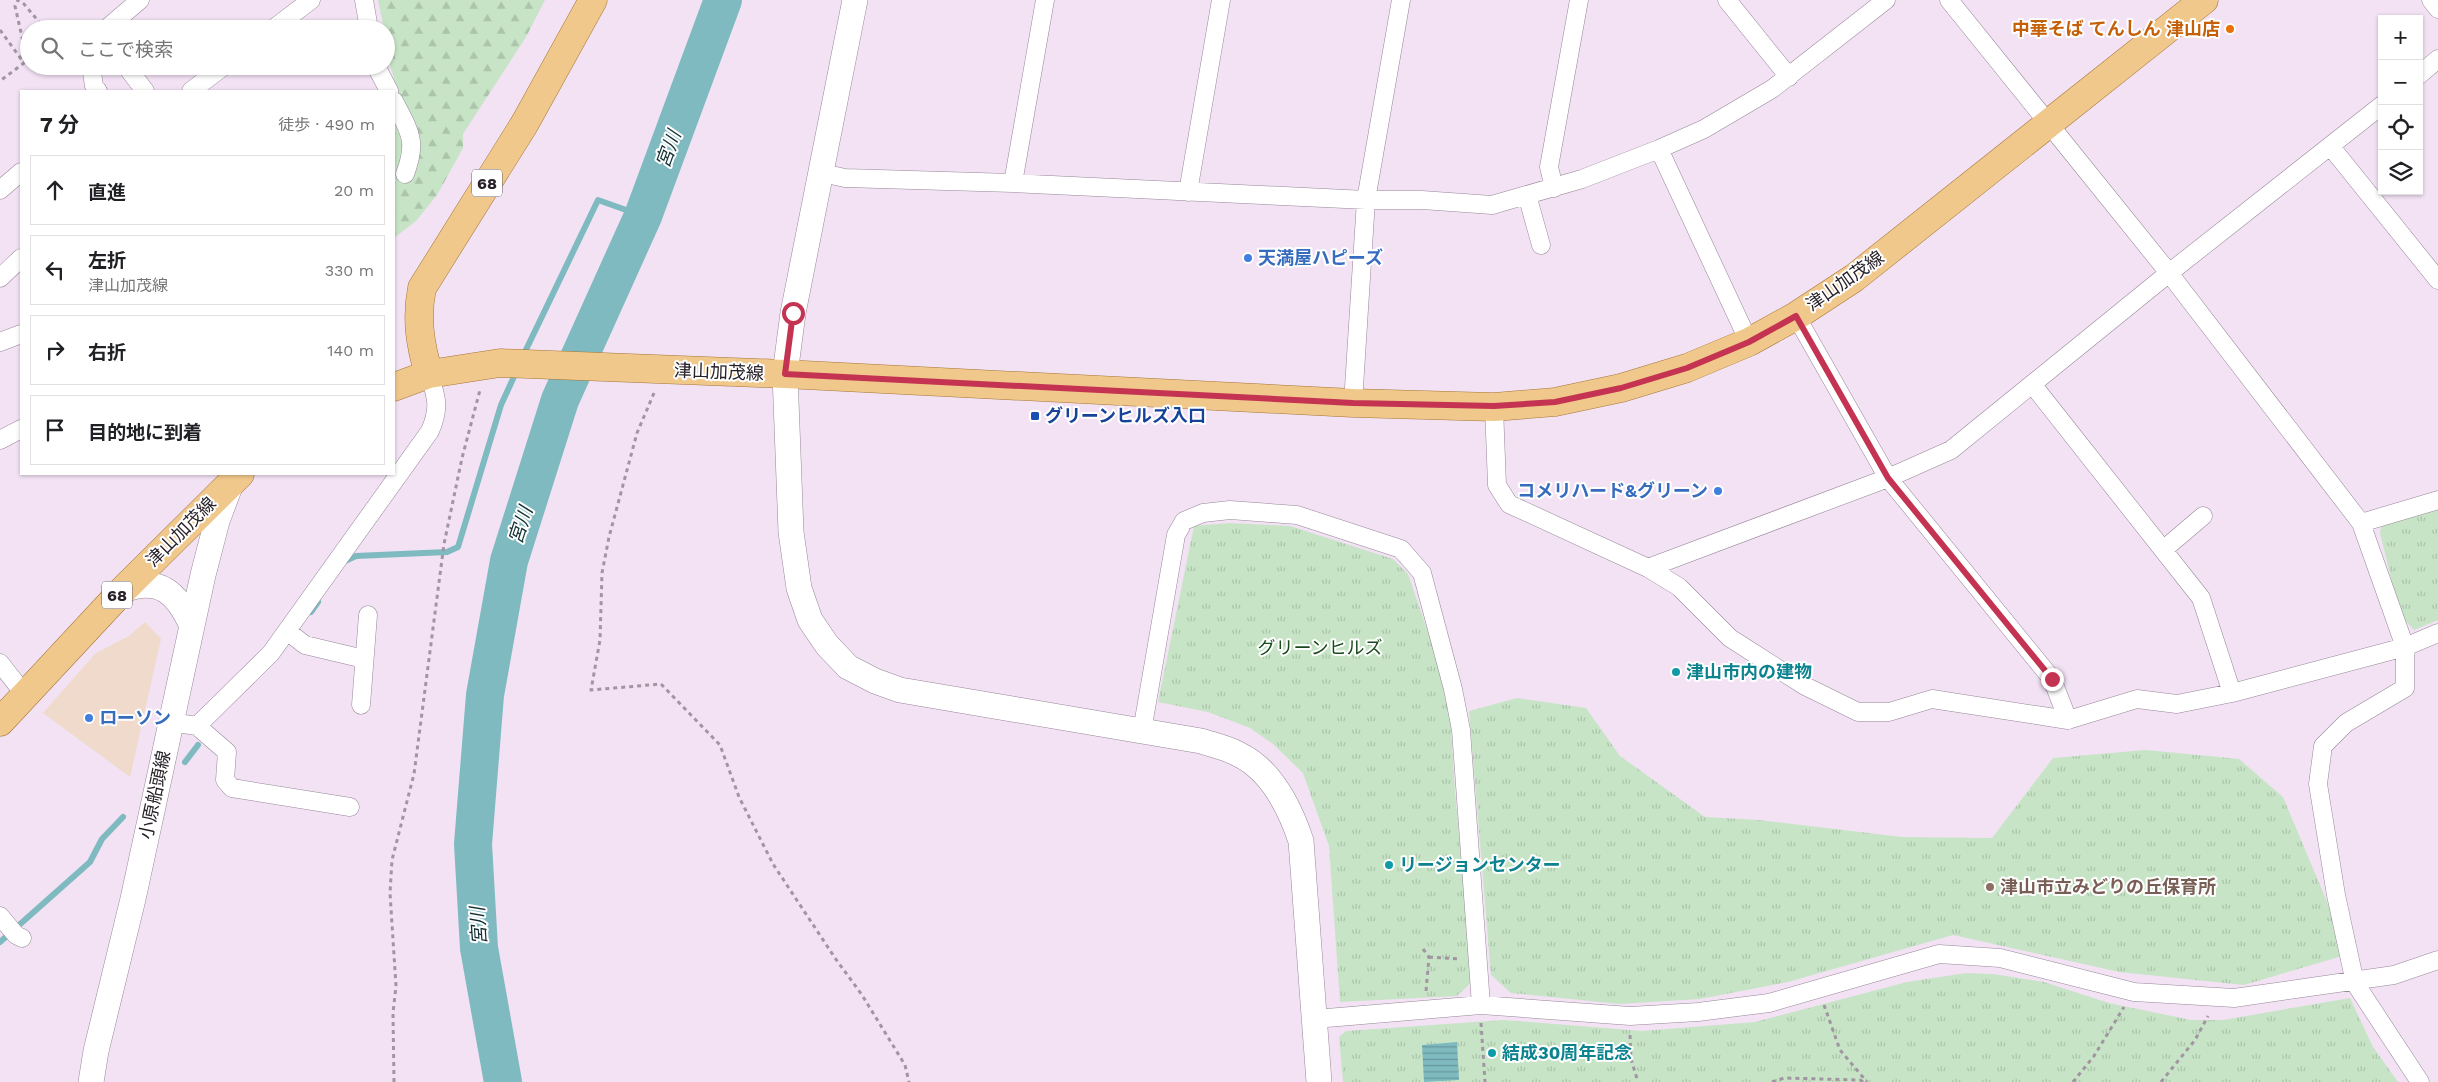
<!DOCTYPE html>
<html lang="ja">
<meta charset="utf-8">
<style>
body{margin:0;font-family:"Work Sans","Noto Sans JP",sans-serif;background:#f2f2f2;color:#202124}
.controls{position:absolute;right:15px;top:15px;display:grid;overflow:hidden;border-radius:0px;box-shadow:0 1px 4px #0004}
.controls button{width:45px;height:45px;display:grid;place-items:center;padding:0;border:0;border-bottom:1px solid #e0e0e0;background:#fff;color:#202124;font:25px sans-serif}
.stop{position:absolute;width:15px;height:15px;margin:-11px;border:4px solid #c43452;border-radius:50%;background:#fff}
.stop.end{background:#c43452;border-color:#fff;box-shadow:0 1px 5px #0008}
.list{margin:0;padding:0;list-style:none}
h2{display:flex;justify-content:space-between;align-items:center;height:65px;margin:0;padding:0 20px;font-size:21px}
h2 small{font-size:16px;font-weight:400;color:#757577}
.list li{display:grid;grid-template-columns:32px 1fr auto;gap:15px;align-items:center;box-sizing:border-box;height:70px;margin:0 10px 10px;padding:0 10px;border:1px solid #e0e0e0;border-radius:0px}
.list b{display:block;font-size:19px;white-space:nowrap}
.list p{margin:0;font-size:16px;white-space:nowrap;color:#757577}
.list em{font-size:16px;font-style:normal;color:#757577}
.icon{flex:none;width:28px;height:28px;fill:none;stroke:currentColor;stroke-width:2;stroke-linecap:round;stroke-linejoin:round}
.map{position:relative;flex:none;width:2438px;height:1082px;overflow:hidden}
.search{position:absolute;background:#fff;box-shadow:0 1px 4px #0004;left:20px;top:20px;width:375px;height:55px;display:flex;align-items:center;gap:12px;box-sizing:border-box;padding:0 18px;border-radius:28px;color:#757577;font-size:19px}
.panel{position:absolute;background:#fff;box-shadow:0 1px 4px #0004;left:20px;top:90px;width:375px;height:385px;border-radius:0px}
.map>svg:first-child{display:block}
.commercial{fill:#efdacc}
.forest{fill:url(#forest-firs)}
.park{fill:url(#park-tufts)}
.water{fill:url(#water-rules)}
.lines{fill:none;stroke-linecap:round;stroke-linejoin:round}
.stream{stroke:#7ebac0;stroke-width:6}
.river{stroke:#7ebac0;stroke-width:38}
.street-casing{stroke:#968798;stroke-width:19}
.secondary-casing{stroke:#968798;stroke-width:26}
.primary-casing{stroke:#a47636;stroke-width:29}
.path{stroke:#a195a2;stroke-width:3;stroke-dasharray:4 4;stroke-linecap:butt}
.street{stroke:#fff;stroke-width:18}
.secondary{stroke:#fff;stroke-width:25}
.primary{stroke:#f1c88b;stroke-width:28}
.route{stroke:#c43452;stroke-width:6}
.food-dot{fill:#e8710a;stroke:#fff;stroke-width:2}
.shop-dot{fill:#3f7fe0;stroke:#fff;stroke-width:2}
.transit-dot{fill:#1a4fb4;stroke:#fff;stroke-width:2}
.culture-dot{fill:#0f9aa8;stroke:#fff;stroke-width:2}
.education-dot{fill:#8d6e63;stroke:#fff;stroke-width:2}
.labels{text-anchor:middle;stroke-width:4;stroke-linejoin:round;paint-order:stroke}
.shield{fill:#fff;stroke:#686468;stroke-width:1}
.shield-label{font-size:16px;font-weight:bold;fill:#282228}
.food-label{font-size:18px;font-weight:bold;fill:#c56008;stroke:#fff;text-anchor:end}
.shop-label{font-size:18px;font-weight:bold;fill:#366cbe;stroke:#fff;text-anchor:start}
.street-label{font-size:18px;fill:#282228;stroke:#fff}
.transit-label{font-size:18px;font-weight:bold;fill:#164399;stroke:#fff;text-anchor:start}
.park-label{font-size:18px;fill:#194a1c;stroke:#fff}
.culture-label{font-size:18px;font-weight:bold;fill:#0d838f;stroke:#fff;text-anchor:start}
.education-label{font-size:18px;font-weight:bold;fill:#785e54;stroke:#fff;text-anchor:start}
.water-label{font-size:19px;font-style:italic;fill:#123134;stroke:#fff}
</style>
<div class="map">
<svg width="2438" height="1082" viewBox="0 0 2438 1082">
<defs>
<pattern id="forest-firs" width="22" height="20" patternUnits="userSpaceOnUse" patternTransform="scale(1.25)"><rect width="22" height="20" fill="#c7e5c6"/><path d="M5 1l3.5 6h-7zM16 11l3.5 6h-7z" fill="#abc4aa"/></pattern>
<pattern id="park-tufts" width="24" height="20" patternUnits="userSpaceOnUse" patternTransform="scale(1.25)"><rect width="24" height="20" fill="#c7e5c6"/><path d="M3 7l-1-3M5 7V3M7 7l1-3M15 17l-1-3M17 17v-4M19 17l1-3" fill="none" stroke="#abc4aa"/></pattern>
<pattern id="water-rules" width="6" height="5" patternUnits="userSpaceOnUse" patternTransform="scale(1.25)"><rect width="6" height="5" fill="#7ebac0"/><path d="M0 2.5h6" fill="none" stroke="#67979c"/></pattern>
</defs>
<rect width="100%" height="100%" fill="#f2e2f4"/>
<path class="commercial" d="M145 622 161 639 130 777 43 713 96 653 129 636Z"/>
<path class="forest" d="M378 0H545L526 37 463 134V148L437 195 416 221 394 238V98L398 93 390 65 386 29H384Z"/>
<path class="park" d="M2438 507V620L2414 630 2400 615 2380 533 2382 523Z
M1229 523 1290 526 1393 559 1408 574 1449 694 1455 792 1473 981 1457 996 1340 1002 1329 846 1303 773 1273 744 1250 728 1208 712 1158 702 1194 526Z
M1517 698 1586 708 1620 756 1705 817 1758 820 1902 837 1992 838 2053 758 2146 750 2239 759 2283 797 2349 954 2244 985 2119 972 1953 935 1788 982 1700 999 1619 1004 1511 993 1491 975 1469 711Z
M1966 973 1993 974 2044 982 2109 1003 2191 1020H2223L2350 998 2373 1047 2398 1082H1343L1339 1037 1346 1031 1504 1020 1642 1031 1755 1022 1907 982Z"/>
<path class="water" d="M1457 1042 1459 1080 1424 1082 1422 1045Z"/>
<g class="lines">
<path class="stream" d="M523 356 598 200 643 216
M343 562 356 556 447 552 458 547 501 405 517 370
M311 612 318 602
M185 762 198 745
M0 942 90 862 102 839 123 817"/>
<path class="river" d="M503 1082 479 948 473 844 485 695 509 561 560 400 643 216 723 0"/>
<defs>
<path id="street" d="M364 0 369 29
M1727 0 1789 77
M1949 0 2169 273 2361 523 2405 647V688L2346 723 2323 746 2318 784 2336 895 2355 983 2420 1082
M2431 0 2438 9
M106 29 140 0
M273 29 311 0
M91 66 94 86 98 91
M126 66 145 91
M376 66 389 91
M2419 75 2438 59
M191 91 224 66
M394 101C409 131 418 140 405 174
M2331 147 2438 280
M1659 149 1749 342
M822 173 845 178 1013 183 1366 200H1422L1492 205 1582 179 1659 149 1704 129 1772 89 1886 0
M1013 183 1045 0
M1554 188 1549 167 1579 0
M0 190 21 172
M1188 192 1221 0
M1527 195 1541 245
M0 278 21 258
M1796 316 1888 478 2052 679 2068 720
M0 342 21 334
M2032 384 2201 598 2232 693
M1353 403 1366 200 1401 0
M1494 407 1497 485 1509 504 1648 568 1679 587 1730 638 1805 686 1858 712H1889L1932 699 2068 720 2137 699 2177 704 2232 693 2405 647 2438 633
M0 440 21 429
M2361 523 2438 500
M2163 550 2203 516
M1648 568 1888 478 1951 450 2169 273 2382 105
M287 631 305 645 364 659
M0 663 25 695
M361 705 368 615
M170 722 197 726 271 653 430 431C440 408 437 398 429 374
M197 726 227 752 225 780 232 788 350 807
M1142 731 1176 535 1184 521 1203 513 1230 510 1297 515 1401 549 1422 573 1453 689 1461 730 1481 1005
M0 916 16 935 22 938
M1315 1019 1481 1005 1630 1016 1698 1012 1769 1003 1939 954 2000 958 2134 992 2234 998 2394 975 2438 960"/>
<path id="secondary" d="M855 0 793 313 785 374 791 532 799 588 810 620 827 645 848 667 875 681 900 690 1201 741C1213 745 1227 748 1238 754 1272 770 1290 808 1301 841L1319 1082
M123 590C160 576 177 593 192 626
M91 1082 96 1051 133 899 203 575 217 521 232 481"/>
<path id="primary" d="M429 374C420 345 416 318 422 288L525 123 593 0
M394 387 429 374 500 363 785 374 1353 403 1494 407 1555 402 1621 388 1687 368 1749 342 1796 316 1854 278 2204 0
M0 722 123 590 240 474"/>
</defs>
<use href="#street" class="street-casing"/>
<use href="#secondary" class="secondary-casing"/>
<use href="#primary" class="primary-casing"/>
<path class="path" d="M0 30 24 63 0 81
M24 63 27 59 15 6 18 0 24 4 45 29
M654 393 637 433 609 537 602 573 600 640 591 690 661 684 720 745 739 797 773 864 835 958 862 995 905 1065 909 1082
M1423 949 1429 957 1426 991
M1429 957 1460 959
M1824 1005 1840 1050 1867 1082
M1481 1023 1485 1082
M1630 1035 1631 1059 1638 1082
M394 1082 393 1013 396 986 390 893 392 860 414 774 444 544 462 458 480 390
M1772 1082 1784 1078 1860 1080 1864 1082
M2073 1082 2094 1056 2124 1007
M2161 1082 2195 1040 2208 1016"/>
<use href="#street" class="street"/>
<use href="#secondary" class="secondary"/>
<use href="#primary" class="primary"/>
</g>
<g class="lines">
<path class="route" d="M793 313 785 374 1353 403 1494 406 1555 402 1621 388 1687 368 1749 342 1796 316 1888 478 2052 679"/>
</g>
<circle class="food-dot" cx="2230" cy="29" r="5"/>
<g class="shop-dot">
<circle cx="1248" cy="258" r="5"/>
<circle cx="1718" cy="491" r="5"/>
<circle cx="89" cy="718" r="5"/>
</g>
<rect class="transit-dot" x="1030" y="411" width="10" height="10" rx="2.5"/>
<g class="culture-dot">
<circle cx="1676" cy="672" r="5"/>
<circle cx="1389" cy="865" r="5"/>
<circle cx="1492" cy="1053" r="5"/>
</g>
<circle class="education-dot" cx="1990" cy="887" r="5"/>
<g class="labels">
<g class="shield">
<rect x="472" y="169.5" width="30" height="27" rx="4"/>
<rect x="102" y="581.5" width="30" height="27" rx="4"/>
</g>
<g class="shield-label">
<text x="487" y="189">68</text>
<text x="117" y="601">68</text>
</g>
<g class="food-label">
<text x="2220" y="35">中華そば てんしん 津山店</text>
</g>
<g class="shop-label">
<text x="1258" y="264">天満屋ハピーズ</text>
<text x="1708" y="497" text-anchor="end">コメリハード&amp;グリーン</text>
<text x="99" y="724">ローソン</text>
</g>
<g class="street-label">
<text transform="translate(1845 281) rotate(-35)" y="6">津山加茂線</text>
<text transform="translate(719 372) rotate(2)" y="6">津山加茂線</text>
<text transform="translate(181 532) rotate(-45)" y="6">津山加茂線</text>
<text transform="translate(155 795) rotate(-78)" y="6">小原船頭線</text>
</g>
<g class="transit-label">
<text x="1045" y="422">グリーンヒルズ入口</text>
</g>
<g class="park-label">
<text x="1320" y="654">グリーンヒルズ</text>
</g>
<g class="culture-label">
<text x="1686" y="678">津山市内の建物</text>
<text x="1399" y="871">リージョンセンター</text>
<text x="1502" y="1059">結成30周年記念</text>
</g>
<g class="education-label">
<text x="2000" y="893">津山市立みどりの丘保育所</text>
</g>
<g class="water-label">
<text transform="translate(668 149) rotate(-70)" y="7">宮川</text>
<text transform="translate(520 525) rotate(-72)" y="7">宮川</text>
<text transform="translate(478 926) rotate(-94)" y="7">宮川</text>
</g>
</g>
</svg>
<div class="controls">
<button>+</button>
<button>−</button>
<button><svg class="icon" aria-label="locate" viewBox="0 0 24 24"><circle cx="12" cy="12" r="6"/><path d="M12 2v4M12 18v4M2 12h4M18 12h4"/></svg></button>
<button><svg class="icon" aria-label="layers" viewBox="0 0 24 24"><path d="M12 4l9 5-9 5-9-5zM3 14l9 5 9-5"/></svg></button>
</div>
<div class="stop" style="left:793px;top:313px"></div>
<div class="stop end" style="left:2052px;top:679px"></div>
<div class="search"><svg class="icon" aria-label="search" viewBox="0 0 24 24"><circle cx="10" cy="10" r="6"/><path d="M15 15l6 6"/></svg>ここで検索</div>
<section class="panel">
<h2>7 分<small>徒歩 · 490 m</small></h2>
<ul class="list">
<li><svg class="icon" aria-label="ahead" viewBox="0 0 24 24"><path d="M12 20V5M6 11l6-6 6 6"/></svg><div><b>直進</b></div><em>20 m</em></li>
<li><svg class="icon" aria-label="left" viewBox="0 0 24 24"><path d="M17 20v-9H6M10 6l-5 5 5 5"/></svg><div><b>左折</b><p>津山加茂線</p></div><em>330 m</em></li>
<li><svg class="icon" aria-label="right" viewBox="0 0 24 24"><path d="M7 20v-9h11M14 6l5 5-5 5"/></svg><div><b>右折</b></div><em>140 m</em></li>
<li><svg class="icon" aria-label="arrive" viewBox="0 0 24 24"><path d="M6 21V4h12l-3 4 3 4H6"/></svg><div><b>目的地に到着</b></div></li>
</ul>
</section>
</div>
